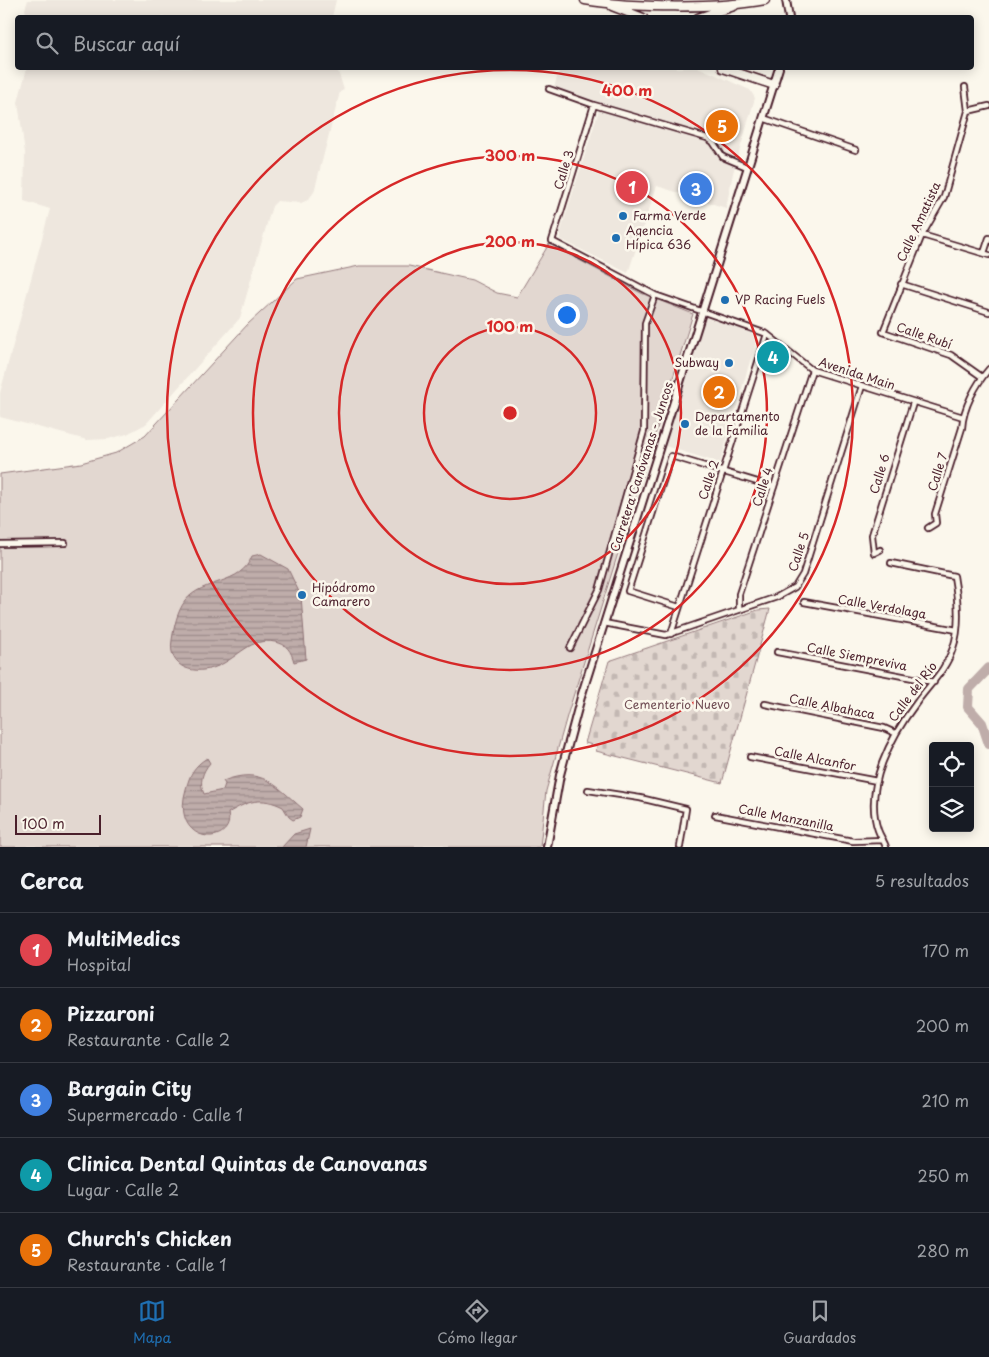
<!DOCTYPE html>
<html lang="es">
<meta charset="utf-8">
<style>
body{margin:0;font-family:"Playpen Sans",sans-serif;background:#242831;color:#f1f3f6}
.controls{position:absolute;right:15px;bottom:15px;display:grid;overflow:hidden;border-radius:5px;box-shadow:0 2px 12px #0003}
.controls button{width:45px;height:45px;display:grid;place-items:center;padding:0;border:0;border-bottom:1px solid #363941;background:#171b24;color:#f1f3f6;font:25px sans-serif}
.scale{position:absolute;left:15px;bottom:12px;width:86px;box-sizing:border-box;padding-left:5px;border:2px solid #4a1f2b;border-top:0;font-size:14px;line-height:18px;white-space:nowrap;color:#4a1f2b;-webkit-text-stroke:4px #fbf7ec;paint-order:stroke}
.you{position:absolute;left:566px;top:314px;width:18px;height:18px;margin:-12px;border:4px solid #fff;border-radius:50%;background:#1a73e8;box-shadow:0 0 0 8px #1a73e833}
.badge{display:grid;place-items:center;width:32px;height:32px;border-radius:50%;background:#1f6fb2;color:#fff;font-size:16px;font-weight:700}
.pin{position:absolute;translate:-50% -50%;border:2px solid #fff;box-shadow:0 1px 5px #0006}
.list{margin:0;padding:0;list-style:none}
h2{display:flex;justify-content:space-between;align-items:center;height:65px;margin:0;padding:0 20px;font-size:21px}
h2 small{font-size:16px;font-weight:400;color:#9ea1a6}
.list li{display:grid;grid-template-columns:32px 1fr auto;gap:15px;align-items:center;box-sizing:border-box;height:75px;padding:0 20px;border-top:1px solid #363941}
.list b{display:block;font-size:19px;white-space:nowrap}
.list p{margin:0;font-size:16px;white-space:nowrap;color:#9ea1a6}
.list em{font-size:16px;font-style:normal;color:#9ea1a6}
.icon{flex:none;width:28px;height:28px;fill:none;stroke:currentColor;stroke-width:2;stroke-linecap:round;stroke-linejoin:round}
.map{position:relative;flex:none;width:989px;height:847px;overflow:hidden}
.search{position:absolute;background:#171b24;box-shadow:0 2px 12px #0003;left:15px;right:15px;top:15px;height:55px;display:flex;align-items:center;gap:12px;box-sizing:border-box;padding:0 18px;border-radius:5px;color:#9ea1a6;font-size:19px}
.sheet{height:440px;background:#171b24}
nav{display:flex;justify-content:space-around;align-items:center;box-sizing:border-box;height:70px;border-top:1px solid #363941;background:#171b24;font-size:14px;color:#9ea1a6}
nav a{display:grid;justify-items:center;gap:2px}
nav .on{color:#1f6fb2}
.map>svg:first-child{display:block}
.built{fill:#eee7de}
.green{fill:#e2d7d0;stroke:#967b7e}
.cemetery{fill:url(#cemetery-stones);stroke:#967b7e}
.water{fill:url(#water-rules);stroke:#907477}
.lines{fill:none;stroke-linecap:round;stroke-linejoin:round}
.river{stroke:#bfadaa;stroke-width:10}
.minor-casing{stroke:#4a1f2b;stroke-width:8}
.secondary-casing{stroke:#4a1f2b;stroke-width:10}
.primary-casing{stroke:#4a1f2b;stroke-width:11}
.minor{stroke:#fbf7ec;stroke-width:4.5}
.secondary{stroke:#fbf7ec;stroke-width:6}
.primary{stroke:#fbf7ec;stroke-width:8}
.ring{fill:none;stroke:#d62828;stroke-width:2.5}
.poi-dot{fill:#1f6fb2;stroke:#fbf7ec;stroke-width:2}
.labels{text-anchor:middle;stroke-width:5;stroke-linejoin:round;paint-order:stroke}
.street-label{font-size:12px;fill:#4a1f2b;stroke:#fbf7ec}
.poi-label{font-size:12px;fill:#4a1f2b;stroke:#fbf7ec;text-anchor:start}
.park-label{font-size:12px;fill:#704d54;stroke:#fbf7ec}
.centre{fill:#d62828;stroke:#fbf7ec;stroke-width:2.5}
.ring-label{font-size:15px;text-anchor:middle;font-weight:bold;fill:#d62828;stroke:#fbf7ec;stroke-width:5;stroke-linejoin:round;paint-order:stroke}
</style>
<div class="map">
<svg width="989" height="847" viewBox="0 0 989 847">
<defs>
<pattern id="cemetery-stones" width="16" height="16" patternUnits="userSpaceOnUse" patternTransform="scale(1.25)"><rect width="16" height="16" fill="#e2d7d0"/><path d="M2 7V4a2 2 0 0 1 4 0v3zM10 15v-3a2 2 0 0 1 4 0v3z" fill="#c3b8b3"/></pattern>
<pattern id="water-rules" width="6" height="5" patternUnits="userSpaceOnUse" patternTransform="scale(1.25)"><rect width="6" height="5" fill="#bfadaa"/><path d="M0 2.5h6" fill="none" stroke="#9d8c8b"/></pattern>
</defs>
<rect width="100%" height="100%" fill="#fbf7ec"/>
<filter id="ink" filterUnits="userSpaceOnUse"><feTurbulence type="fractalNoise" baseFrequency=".02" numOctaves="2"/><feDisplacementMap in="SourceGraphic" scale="10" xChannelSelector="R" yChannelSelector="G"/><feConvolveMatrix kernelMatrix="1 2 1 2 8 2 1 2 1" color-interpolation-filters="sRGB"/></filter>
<g filter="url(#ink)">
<path class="built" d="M28 0H336L332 17H27L25 9Z
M27 68H337L344 90 340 92 314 192 308 200 301 203 277 201 272 206 240 318 146 424 127 434 108 439 87 440 0 417V393L50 209 24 201 25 153 18 102Z
M560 68H700L750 90 755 98 733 173 726 208 657 186 628 273 560 239V233L599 110 552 94Z
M707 318 758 334 720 463 665 446 702 321Z"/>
<path class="green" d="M549 244 641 293 693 314 567 716 546 791 540 847H0V474L81 463 116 453 145 436 248 324 297 279 359 266H409L472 280 497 293 517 297Z"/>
<path class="cemetery" d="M770 609 722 783 596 751 597 746 585 743 609 661 758 610Z"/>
<path class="water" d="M261 554 288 569 301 596 306 659 294 662C291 651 287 644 275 642 250 637 239 657 218 666 196 676 167 669 172 640 174 627 177 612 185 601 203 578 241 586 252 556Z
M207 758 210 763C202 772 199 783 204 794L223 790 225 784 223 781C262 766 275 785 303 809L300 817 293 820 289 817 283 807C261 796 248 801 228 813 237 847 169 847 186 789 190 774 194 766 207 758Z
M310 829 306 847H282L294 834Z"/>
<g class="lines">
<path class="river" d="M989 668 969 689 968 707 982 723 989 744"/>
<defs>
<path id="minor" d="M965 87 968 111 944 197 922 235 883 332 951 355 982 377
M549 89 594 105 707 138 713 142 723 157 747 167
M594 105 552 241 655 295 767 334 812 370 963 417
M968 111 989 106
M763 118 856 150
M922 235 989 255
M984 253 989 238
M901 284 989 312
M928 528 936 523 935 514 962 428C963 408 976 384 989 369
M0 544 65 543
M880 550 874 553 872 535 913 403
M804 602 957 630
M679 607 628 591 671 456 774 487
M739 610V594L812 370
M604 623 666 635 777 597 795 587 803 574 862 386
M671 634 767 334
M570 648 599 590 644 431 645 323 655 295
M777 652 934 682
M765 704 884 728 895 733
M750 757 877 781
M588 790 640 798 686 809 680 847
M715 815 853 841 883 840
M886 847C884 841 880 836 878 830 863 787 892 735 917 702 930 684 946 670 953 648 961 626 958 599 954 576L891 563"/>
<path id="secondary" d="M786 0 789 18
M547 847 560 775 581 697 779 68"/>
<path id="primary" d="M585 0C634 8 717 9 765 0
M612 6 643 18
M698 18 734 6
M723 68 774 85"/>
</defs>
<use href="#minor" class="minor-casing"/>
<use href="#secondary" class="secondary-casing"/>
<use href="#primary" class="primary-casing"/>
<use href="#minor" class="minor"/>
<use href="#secondary" class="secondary"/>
<use href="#primary" class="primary"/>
</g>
</g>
<g class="ring">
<circle cx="510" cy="413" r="86"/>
<circle cx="510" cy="413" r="171"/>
<circle cx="510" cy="413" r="257"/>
<circle cx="510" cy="413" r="343"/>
</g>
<g class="poi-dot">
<circle cx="623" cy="216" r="5"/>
<circle cx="616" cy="238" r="5"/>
<circle cx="725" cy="300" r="5"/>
<circle cx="729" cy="363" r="5"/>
<circle cx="685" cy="424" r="5"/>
<circle cx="302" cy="595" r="5"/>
</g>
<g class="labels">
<g class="street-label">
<text transform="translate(564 170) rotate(-73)" y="4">Calle 3</text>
<text transform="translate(919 222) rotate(-65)" y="4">Calle Amatista</text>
<text transform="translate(924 336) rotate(19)" y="4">Calle Rubí</text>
<text transform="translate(857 374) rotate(18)" y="4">Avenida Main</text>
<text transform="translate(642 467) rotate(-72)" y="4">Carretera Canóvanas - Juncos</text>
<text transform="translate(938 472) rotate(-73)" y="4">Calle 7</text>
<text transform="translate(880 474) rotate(-73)" y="4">Calle 6</text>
<text transform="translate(709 480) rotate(-72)" y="4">Calle 2</text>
<text transform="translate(763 487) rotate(-72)" y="4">Calle 4</text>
<text transform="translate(799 552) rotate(-72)" y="4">Calle 5</text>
<text transform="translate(882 607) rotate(10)" y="4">Calle Verdolaga</text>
<text transform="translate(857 657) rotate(11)" y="4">Calle Siempreviva</text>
<text transform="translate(913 692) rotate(-53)" y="4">Calle del Río</text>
<text transform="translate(832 707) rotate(11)" y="4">Calle Albahaca</text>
<text transform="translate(815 759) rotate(11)" y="4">Calle Alcanfor</text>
<text transform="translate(786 818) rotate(11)" y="4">Calle Manzanilla</text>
</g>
<g class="poi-label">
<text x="633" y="220">Farma Verde</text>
<text x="626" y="235">Agencia<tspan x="626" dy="14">Hípica 636</tspan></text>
<text x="735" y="304">VP Racing Fuels</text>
<text x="719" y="367" text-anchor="end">Subway</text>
<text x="695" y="421">Departamento<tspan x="695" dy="14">de la Familia</tspan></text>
<text x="312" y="592">Hipódromo<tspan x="312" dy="14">Camarero</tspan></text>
</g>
<g class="park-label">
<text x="677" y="709">Cementerio Nuevo</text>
</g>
</g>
<circle cx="510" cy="413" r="8" class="centre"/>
<g class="ring-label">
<text x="627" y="96">400 m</text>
<text x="510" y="161">300 m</text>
<text x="510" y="247">200 m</text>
<text x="510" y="332">100 m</text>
</g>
</svg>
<div class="controls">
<button><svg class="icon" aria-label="locate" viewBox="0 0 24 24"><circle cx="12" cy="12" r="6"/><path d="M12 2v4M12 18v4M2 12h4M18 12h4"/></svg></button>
<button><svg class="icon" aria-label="layers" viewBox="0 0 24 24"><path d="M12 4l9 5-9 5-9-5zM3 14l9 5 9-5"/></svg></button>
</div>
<div class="scale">100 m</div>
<div class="you"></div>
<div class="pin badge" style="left:632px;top:187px;background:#e0444e">1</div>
<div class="pin badge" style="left:719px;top:392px;background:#e8710a">2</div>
<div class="pin badge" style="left:696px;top:189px;background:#3f7fe0">3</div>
<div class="pin badge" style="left:773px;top:357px;background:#0f9aa8">4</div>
<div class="pin badge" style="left:722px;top:126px;background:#e8710a">5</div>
<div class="search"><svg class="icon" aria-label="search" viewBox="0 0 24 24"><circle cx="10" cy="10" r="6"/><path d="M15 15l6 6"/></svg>Buscar aquí</div>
</div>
<section class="sheet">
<h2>Cerca<small>5 resultados</small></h2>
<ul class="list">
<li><span class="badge" style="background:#e0444e">1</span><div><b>MultiMedics</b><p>Hospital</p></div><em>170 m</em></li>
<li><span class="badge" style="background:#e8710a">2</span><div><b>Pizzaroni</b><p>Restaurante · Calle 2</p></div><em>200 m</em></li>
<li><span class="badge" style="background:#3f7fe0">3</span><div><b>Bargain City</b><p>Supermercado · Calle 1</p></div><em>210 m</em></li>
<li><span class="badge" style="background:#0f9aa8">4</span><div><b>Clinica Dental Quintas de Canovanas</b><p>Lugar · Calle 2</p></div><em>250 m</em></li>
<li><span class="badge" style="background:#e8710a">5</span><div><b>Church's Chicken</b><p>Restaurante · Calle 1</p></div><em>280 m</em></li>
</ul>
</section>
<nav>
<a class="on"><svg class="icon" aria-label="map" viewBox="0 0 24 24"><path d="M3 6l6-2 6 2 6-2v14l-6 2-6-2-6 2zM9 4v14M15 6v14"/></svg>Mapa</a>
<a><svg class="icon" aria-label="directions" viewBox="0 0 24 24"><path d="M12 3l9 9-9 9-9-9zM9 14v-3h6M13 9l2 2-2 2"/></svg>Cómo llegar</a>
<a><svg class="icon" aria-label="saved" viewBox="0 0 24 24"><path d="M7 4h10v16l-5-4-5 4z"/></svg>Guardados</a>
</nav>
